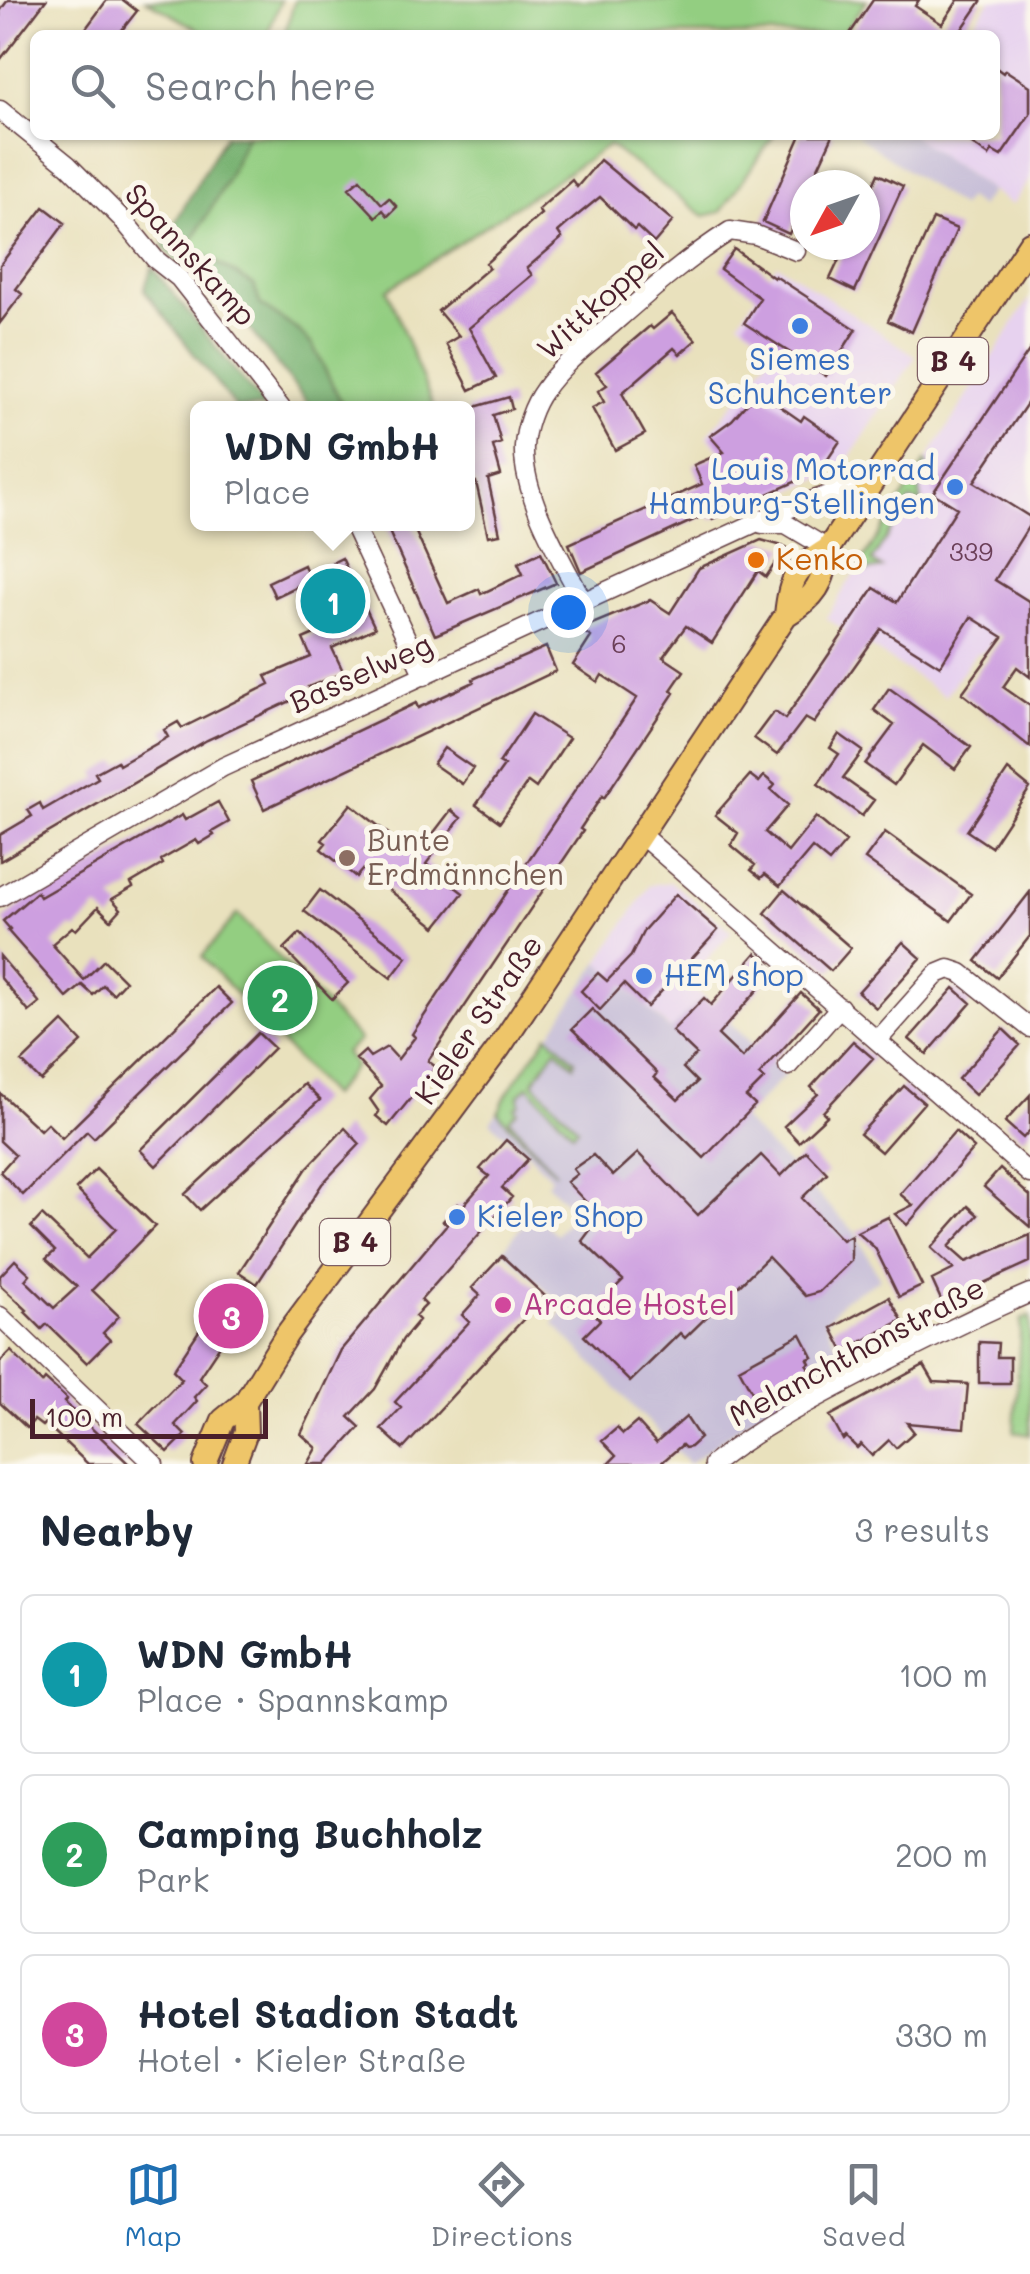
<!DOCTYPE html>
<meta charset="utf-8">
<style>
body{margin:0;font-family:Mali,sans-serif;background:#f6f6f7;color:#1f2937}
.compass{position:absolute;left:790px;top:170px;width:90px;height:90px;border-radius:50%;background:#fff;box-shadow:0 2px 8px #0004;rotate:230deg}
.scale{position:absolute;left:30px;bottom:25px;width:238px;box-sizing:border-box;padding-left:10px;border:5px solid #4a1f2b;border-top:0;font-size:28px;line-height:35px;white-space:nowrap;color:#4a1f2b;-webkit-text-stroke:8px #fbf7ec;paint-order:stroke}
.you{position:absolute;left:568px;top:612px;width:35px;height:35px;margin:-25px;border:8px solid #fff;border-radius:50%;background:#1a73e8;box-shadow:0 0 0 15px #1a73e833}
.badge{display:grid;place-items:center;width:65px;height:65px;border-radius:50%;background:#1f6fb2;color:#fff;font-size:32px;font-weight:700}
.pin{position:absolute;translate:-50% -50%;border:5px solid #fff;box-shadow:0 2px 10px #0006}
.popup{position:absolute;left:190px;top:401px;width:285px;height:130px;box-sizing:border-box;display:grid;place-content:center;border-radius:15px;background:#fff;filter:drop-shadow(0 2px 8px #0005);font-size:32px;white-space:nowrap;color:#747a83}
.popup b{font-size:38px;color:#1f2937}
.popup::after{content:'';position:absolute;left:50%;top:100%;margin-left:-20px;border:20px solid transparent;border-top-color:#fff}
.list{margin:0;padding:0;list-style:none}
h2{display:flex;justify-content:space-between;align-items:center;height:130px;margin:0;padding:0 40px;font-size:42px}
h2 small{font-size:32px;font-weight:400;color:#747a83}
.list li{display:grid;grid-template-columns:65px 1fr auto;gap:30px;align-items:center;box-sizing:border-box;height:160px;margin:0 20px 20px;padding:0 20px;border:2px solid #e0e1e3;border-radius:15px}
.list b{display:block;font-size:38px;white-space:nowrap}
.list p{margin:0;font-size:32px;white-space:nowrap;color:#747a83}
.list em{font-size:32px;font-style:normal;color:#747a83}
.icon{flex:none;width:55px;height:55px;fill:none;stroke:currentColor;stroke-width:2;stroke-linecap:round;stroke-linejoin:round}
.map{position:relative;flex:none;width:1030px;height:1464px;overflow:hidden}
.search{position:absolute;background:#fff;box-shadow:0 2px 8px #0004;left:30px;right:30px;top:30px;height:110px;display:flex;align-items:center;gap:25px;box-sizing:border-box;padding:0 35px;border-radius:15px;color:#747a83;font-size:38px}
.sheet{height:670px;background:#fff}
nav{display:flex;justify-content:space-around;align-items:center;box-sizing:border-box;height:140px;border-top:2px solid #e0e1e3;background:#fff;font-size:28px;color:#747a83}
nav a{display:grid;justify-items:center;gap:5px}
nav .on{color:#1f6fb2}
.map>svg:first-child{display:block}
.built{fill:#e7d2ef}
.industrial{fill:#c8bfd8}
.green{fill:#93ce81;stroke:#6e7656;stroke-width:2.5}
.forest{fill:#76b16f;stroke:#60684d;stroke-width:2.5}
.building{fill:#cd9fe0}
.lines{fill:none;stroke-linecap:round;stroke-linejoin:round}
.minor-casing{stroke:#623c41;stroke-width:21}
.major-casing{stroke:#623c41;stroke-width:26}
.minor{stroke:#fff;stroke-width:18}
.major{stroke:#eec569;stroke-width:22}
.shop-dot{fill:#3f7fe0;stroke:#fbf7ec;stroke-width:4}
.food-dot{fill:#e8710a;stroke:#fbf7ec;stroke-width:4}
.education-dot{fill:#8d6e63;stroke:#fbf7ec;stroke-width:4}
.hotel-dot{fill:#d1479c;stroke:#fbf7ec;stroke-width:4}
.labels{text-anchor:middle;stroke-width:10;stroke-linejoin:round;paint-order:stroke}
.number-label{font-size:25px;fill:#6b3f58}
.shield{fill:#fbf7ec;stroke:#7f6065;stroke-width:2.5}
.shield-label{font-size:28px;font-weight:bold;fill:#4a1f2b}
.street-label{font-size:30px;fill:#4a1f2b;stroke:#fbf7ec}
.shop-label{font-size:30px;fill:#366cbe;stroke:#fbf7ec;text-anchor:start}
.food-label{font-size:30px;fill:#c56008;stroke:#fbf7ec;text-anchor:start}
.education-label{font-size:30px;fill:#785e54;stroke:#fbf7ec;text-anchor:start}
.hotel-label{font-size:30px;fill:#b23c85;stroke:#fbf7ec;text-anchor:start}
</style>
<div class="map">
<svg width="1030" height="1464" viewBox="0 0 1030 1464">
<rect width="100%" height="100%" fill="#fbf7ec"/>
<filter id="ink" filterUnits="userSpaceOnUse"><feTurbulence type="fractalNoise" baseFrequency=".01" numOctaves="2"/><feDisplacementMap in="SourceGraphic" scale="20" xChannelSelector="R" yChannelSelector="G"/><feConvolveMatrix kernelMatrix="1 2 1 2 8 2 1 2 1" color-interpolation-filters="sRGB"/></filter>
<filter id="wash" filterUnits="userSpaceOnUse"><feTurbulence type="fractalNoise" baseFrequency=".0048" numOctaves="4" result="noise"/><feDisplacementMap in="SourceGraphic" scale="40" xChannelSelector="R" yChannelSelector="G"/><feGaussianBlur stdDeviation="2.25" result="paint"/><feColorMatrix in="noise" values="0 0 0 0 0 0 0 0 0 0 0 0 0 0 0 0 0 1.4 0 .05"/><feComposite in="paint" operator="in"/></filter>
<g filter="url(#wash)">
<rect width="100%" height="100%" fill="#e9e1bd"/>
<path class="built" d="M990 0H1030V179L1012 205 911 135H995V35H966Z
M777 264 916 356 847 462 822 477 766 502 707 436 751 382 776 345 739 321Z
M1030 298V588L985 651 975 654 945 696 826 618Z
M671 882 732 931 688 981 703 997 671 1030 599 962 650 885Z"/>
<path class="industrial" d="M856 135H911L991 191 980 207 967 198 960 207Z
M599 962 670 1030 703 997 785 1075 742 1119 855 1232 880 1279 844 1299 825 1322 847 1366 747 1421 689 1464 553 1323 566 1308 503 1250 532 1213 556 1234 575 1212 547 1183 551 1178 530 1155 490 1122Z"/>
<path class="green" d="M146 0H281L267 35H208Z
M295 0H867L842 35H284Z
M247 135H774L721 212 704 216 609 145 387 290 434 408H344L313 346 300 332 259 304 254 285 189 246 225 184Z
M925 462 928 464 918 481 922 504 910 500 872 561 882 568 866 571 860 565Z
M237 914 360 1040 345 1053 355 1066 331 1096 202 957Z
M548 1035 575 1060 574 1065 556 1049 533 1082 578 1128 573 1133 528 1086 519 1095 520 1104 515 1108 518 1111 509 1119 556 1173 498 1113 506 1095Z
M1030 1316V1435L1014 1432 1021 1320Z"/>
<path class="forest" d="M225 135H247L225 184 189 246 254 285 260 304 300 332 313 346 344 408H312L203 271 185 270 164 248V242Z
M152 267 265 408H236L144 290Z"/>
<g id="blocks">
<path class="building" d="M8 0H46L0 60V11Z
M107 0H123L137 11 118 35H81Z
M873 0H919L915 6 942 24 958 0H982L958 35H849Z
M995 67 1003 73 1005 70 1030 86V114L1001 156 992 151 989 156 959 135H995Z
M801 135H833L810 185H805V197L789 234 763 222Z
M600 160 673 221 654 243 637 227 634 230 600 197 573 219 558 232 562 238 527 268 532 275 469 328 496 378 470 390 446 344 459 336 438 311 489 268 486 263 541 214 538 210 572 180 577 187Z
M878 174 903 186 855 291 830 279 846 245H865V203Z
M360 179 382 204 389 198 397 207 388 216 383 210 376 217 349 188Z
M44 207 65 223 16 289 22 294 0 323V265Z
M933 219 957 229 912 332 888 321Z
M734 249 774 278 775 276 856 329 826 376 744 323 760 298 720 269Z
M672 313 696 340 680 354 674 348 622 393 645 434 615 450 592 408 604 402 598 391 607 385 596 372 650 326 653 329Z
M1030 349V399L974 482 1030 517V524L995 580 1030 602V677L1017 667 1003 687 1030 706V747L962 693 1003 637 971 617 940 666 881 629 814 723 805 718 777 755 754 738 772 714 775 712 785 719 874 588 897 602 957 508 933 493Z
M758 391 801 421 804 416 840 441 820 471 809 464 797 481 712 519 709 513 581 572 569 544 702 484 694 465 724 452 710 436 732 420Z
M509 397 512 409 493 415 501 443 493 446 501 475 488 479 500 534 488 536 476 482 470 484 468 475V409Z
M395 524H412L448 603 479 589 481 594 523 574 518 563 541 552 556 583 435 635 387 527Z
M761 540 786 547 766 577 758 571 712 643 686 626 663 657 684 671 671 690 674 693 604 798 602 796 580 829 583 831 428 1061 436 1067 388 1126 376 1116 379 1112 370 1099 381 1086 356 1059 365 1051 370 1057 387 1047 398 1059 415 1037 412 1034 637 698 602 675 598 682 573 665 591 637 580 629 650 600 670 613 699 568Z
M342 558 375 628 332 648 344 673 308 687 310 692 207 740 0 861V835L32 816 28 810 40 803 43 810 98 778 95 773 117 761 119 765 168 737 164 730 178 722 182 728 270 684 266 676 311 657 303 639 319 632 298 586 275 597 268 582 304 565 308 575Z
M546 647 556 671 264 809 251 781 416 703 418 708 474 682 473 679Z
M889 688 971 747 955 769 923 745 894 785 865 764 894 725 874 710Z
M532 714 569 738 536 788 528 782 500 822 476 805 504 766 499 763Z
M839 734 863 751 843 778 874 800 862 816 818 784 839 754 830 748Z
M444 748 473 768 462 784 433 764Z
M1008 770 1030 788 991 847 967 831Z
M750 775 759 782 764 776 775 785 771 790 788 805 765 832 788 852 816 817 846 842 829 862 812 848 780 886 765 874 761 878 751 870 755 865 731 845 738 833 715 815Z
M218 802 229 822 212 832 214 835 199 844 196 840 161 860 163 864 131 883 133 887 112 899 121 909 111 920 98 907 76 930 72 927 52 944 84 980 104 960 125 981 113 994 103 985 93 995 82 985 67 998 8 931 10 929 3 921 37 892 40 897 182 815 185 820Z
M351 804 416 856 451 810 461 818 426 864 463 893 436 927 363 869 356 877 321 849 326 843 322 840Z
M885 832 971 894 951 921 865 859Z
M320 890 407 957 391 978 304 911Z
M784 890 851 948 831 971 765 913Z
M1030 892V936L997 978 976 961Z
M676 894 718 930 647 1007 624 984 600 1010 581 991 598 973 607 981 631 956 644 930Z
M300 933 348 983 332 999 284 949Z
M903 942 921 958 876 1008 858 992Z
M756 953 775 970 718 1035 742 1058 801 993 819 1009 759 1075 764 1079 746 1097 755 1105 704 1158 572 1029 592 1009 657 1073 654 1077 678 1100 697 1082 683 1068 696 1054 672 1031 704 998 711 1005Z
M0 956 40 1003 29 1012 0 977Z
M216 987 232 1003 94 1138 87 1131 23 1195 0 1172 15 1155 0 1141V1093L40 1130 47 1123 62 1138Z
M954 988 971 1003 927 1054 909 1039Z
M63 1022 82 1042 41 1081 22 1062Z
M1003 1029 1020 1045 975 1095 958 1079Z
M258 1033 274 1048 156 1166 140 1150Z
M853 1041 873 1058 823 1112 827 1116 799 1142 784 1126 818 1094 811 1087Z
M304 1084 320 1100 200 1210 185 1194Z
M904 1086 924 1103 881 1152 860 1134Z
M1030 1095V1130L1023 1138 1005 1122Z
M345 1128 360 1144 322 1184 257 1284 239 1272 307 1168Z
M955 1131 974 1148 907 1225 895 1214 913 1205 900 1194Z
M506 1140 528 1159 502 1188 512 1197 421 1300 426 1305 415 1316 419 1320 403 1339 375 1389 349 1417 360 1427 326 1464H308L317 1448 301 1434 341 1350 447 1224 443 1221 458 1204 462 1207 489 1176 480 1169Z
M806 1151 827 1173 802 1198 842 1240 851 1235V1261L819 1292 805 1296 768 1257 685 1338 680 1333 630 1382 584 1336 600 1320 592 1311 623 1280 582 1241 600 1217 567 1182 577 1174 573 1169 593 1155 613 1176 638 1153 698 1215 761 1155 781 1176Z
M96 1169 155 1226 92 1290 119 1316 103 1333 110 1340 87 1363 47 1324 42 1329 25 1312 27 1310 0 1285V1276L15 1260 30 1274 25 1280 54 1308 77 1287 46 1259 55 1251 31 1227 42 1215 87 1258 116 1229 76 1189Z
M1000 1169 1030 1196V1227L984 1187Z
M968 1206 978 1215 949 1247 966 1262 1030 1235V1262L942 1302 932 1280 954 1269 931 1248Z
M888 1217 922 1286 899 1297 875 1248 857 1232Z
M502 1256 545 1296 403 1449 381 1429 401 1408 395 1402 469 1322 462 1315 480 1295 472 1288Z
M222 1296 243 1311 199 1377 206 1384 194 1397 197 1401 175 1425 185 1435 168 1452 138 1424 182 1379 173 1370Z
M889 1297 902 1320 844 1351 832 1328Z
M801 1334 813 1357 808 1359 810 1363 807 1365 815 1377 774 1400 767 1387 753 1394 739 1368Z
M979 1342 998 1343 997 1357H1010V1383H979Z
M11 1351 42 1383 45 1379 67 1399 64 1402 129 1464H88L45 1423 42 1426 34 1420 27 1428 0 1403V1362Z
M924 1365 934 1382 968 1384 964 1428 907 1423 914 1432 896 1448 889 1440 872 1456 861 1444 857 1448 846 1437 843 1440 830 1416Z
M686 1417 700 1438 690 1447 685 1448 682 1445 660 1464H608L616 1456 602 1441 617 1428 623 1434 637 1422 656 1443Z"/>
</g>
</g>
<g filter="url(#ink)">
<use href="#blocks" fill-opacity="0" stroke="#623c41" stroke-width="2.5"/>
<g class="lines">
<defs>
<path id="minor" d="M0 110 68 165 123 220 155 259 179 278 281 408
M353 524 424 676
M762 524H786L828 549
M584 603C562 560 522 497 524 447 525 428 533 405 544 390 561 365 588 345 610 326 649 292 687 258 730 231L756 235 796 251
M640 834 1030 1174
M0 897 223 767 779 512 875 479
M878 1040 937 974 949 969 961 973 1030 1028
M788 1066 840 1007
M0 1316 154 1464
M713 1464C759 1427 812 1400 864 1373 919 1345 973 1317 1030 1293"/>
<path id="major" d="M786 615C815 598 825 583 828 549
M205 1464 223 1420 245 1402 287 1334 499 1048 786 615C790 577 796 569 828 549L1030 243
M234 1464 246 1432 245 1402"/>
</defs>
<use href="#minor" class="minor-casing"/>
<use href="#major" class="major-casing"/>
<use href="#minor" class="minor"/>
<use href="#major" class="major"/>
</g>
</g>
<g class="shop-dot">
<circle cx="800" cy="326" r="10"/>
<circle cx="955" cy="487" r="10"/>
<circle cx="644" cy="976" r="10"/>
<circle cx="457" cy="1217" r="10"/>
</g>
<circle class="food-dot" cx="756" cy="560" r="10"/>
<circle class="education-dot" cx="347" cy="858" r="10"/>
<circle class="hotel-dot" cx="503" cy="1305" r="10"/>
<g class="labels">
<g class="number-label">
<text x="971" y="561">339</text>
<text x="619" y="653">6</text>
</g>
<g class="shield">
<rect x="918" y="338" width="70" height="46" rx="8"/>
<rect x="320" y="1219" width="70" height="46" rx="8"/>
</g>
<g class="shield-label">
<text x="953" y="371">B 4</text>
<text x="355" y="1252">B 4</text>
</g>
<g class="street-label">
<text transform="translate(190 255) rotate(48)" y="10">Spannskamp</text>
<text transform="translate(601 301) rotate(-42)" y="10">Wittkoppel</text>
<text transform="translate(361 674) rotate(-24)" y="10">Basselweg</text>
<text transform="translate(479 1020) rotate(-55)" y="10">Kieler Straße</text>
<text transform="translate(857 1352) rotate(-28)" y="10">Melanchthonstraße</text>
</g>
<g class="shop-label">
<text x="800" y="370" text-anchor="middle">Siemes<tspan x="800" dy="34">Schuhcenter</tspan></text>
<text x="935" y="480" text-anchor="end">Louis Motorrad<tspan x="935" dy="34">Hamburg-Stellingen</tspan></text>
<text x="664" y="986">HEM shop</text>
<text x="477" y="1227">Kieler Shop</text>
</g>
<g class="food-label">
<text x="776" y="570">Kenko</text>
</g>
<g class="education-label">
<text x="367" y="851">Bunte<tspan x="367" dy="34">Erdmännchen</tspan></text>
</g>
<g class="hotel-label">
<text x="523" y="1315">Arcade Hostel</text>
</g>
</g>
</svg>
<svg class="compass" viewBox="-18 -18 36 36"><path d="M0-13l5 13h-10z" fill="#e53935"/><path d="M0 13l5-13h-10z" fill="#747a83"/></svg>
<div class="scale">100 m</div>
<div class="you"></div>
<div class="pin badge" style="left:333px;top:601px;background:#0f9aa8">1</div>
<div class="popup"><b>WDN GmbH</b>Place</div>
<div class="pin badge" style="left:280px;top:998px;background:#2e9e5b">2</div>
<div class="pin badge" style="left:231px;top:1316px;background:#d1479c">3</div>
<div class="search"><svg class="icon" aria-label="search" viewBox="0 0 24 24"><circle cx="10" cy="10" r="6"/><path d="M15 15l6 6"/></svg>Search here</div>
</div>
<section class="sheet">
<h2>Nearby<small>3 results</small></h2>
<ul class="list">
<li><span class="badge" style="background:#0f9aa8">1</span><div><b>WDN GmbH</b><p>Place · Spannskamp</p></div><em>100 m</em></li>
<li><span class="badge" style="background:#2e9e5b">2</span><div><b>Camping Buchholz</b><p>Park</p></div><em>200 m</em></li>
<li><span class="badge" style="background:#d1479c">3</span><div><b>Hotel Stadion Stadt</b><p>Hotel · Kieler Straße</p></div><em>330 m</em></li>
</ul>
</section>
<nav>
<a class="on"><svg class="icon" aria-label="map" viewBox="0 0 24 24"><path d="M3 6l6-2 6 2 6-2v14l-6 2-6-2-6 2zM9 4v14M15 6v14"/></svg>Map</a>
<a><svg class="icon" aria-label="directions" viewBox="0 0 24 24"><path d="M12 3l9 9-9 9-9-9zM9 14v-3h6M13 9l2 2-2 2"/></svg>Directions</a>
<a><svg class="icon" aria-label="saved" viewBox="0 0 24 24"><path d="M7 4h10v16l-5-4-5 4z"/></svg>Saved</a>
</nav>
